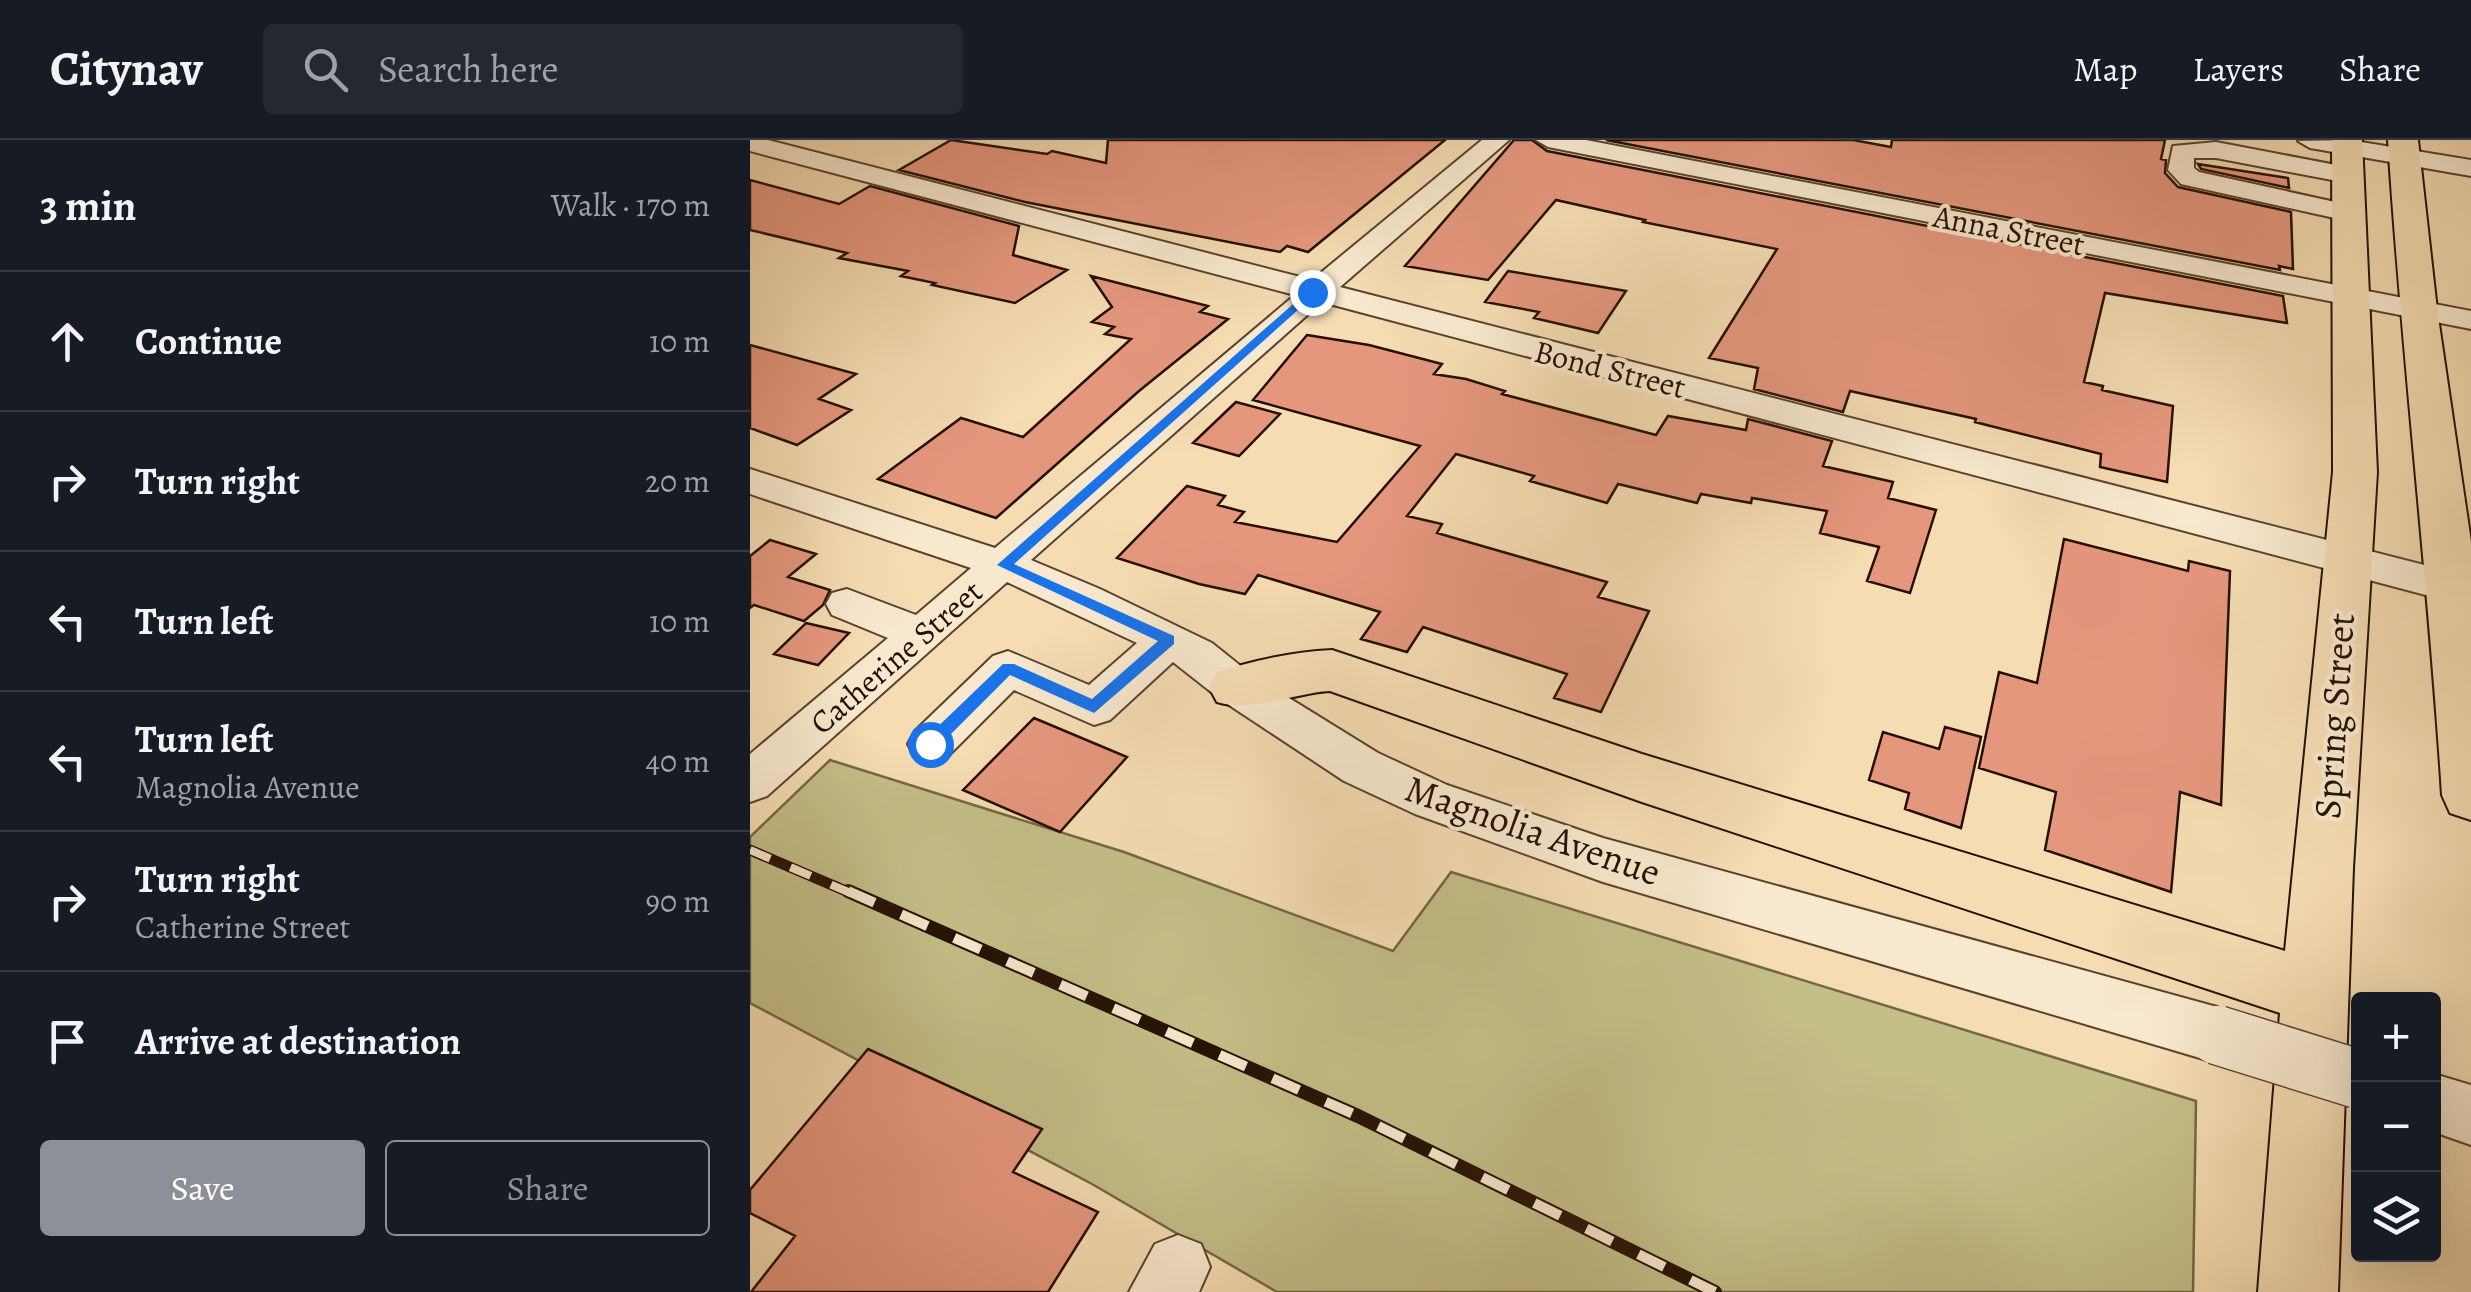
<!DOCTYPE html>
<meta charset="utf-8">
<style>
body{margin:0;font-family:Alegreya,serif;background:#242831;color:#f1f3f6}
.controls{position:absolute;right:30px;bottom:30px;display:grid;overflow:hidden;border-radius:10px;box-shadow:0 10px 40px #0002}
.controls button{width:90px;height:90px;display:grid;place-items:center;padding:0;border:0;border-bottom:2px solid #363941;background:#171b24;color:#f1f3f6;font:50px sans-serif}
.stop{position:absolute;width:30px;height:30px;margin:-22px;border:8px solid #1a73e8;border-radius:50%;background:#fff}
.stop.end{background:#1a73e8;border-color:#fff;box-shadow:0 2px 10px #0008}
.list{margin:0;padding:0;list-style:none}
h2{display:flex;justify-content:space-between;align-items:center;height:130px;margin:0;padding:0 40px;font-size:42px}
h2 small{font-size:32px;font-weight:400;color:#9ea1a6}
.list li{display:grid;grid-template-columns:65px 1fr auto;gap:30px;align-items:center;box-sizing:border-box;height:140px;padding:0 40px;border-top:2px solid #363941}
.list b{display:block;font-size:38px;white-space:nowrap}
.list p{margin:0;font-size:32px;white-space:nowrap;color:#9ea1a6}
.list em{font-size:32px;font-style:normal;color:#9ea1a6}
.actions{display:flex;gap:20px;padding:30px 40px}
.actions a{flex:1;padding:22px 0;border:2px solid #8c9099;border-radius:10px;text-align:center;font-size:35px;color:#8c9099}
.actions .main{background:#8c9099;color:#fff}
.icon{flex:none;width:55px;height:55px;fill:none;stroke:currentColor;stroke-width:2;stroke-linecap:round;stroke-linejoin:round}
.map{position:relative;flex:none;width:1721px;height:1152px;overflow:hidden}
header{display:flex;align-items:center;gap:60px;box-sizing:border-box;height:140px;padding:0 50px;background:#171b24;border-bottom:2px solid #363941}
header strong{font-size:48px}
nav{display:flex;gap:55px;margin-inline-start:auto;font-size:35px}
.search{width:700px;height:90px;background:#242831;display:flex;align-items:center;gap:25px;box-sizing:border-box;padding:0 35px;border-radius:10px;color:#9ea1a6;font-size:38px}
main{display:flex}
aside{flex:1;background:#171b24}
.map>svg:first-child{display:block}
.green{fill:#c4be87;stroke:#746745;stroke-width:2.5}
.building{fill:#e5977e;stroke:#251003;stroke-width:2.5}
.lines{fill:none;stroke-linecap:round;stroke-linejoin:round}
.minor-casing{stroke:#59432f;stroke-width:4}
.highway-casing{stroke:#251003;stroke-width:4}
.minor{fill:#f8e8ce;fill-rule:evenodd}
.highway{fill:#f5dcb3;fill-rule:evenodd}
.rail-far1-casing{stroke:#251003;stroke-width:11}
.rail-casing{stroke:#251003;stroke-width:14}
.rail-far1{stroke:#f8e8ce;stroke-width:8;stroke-dasharray:22;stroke-linecap:butt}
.rail{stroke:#f8e8ce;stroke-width:10;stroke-dasharray:29;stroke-linecap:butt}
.minor-bridge-casing{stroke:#59432f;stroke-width:61;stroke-linecap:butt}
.minor-bridge{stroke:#f8e8ce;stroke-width:58}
.route{fill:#1a73e8}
.labels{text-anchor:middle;stroke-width:8;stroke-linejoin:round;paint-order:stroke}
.far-street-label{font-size:32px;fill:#251003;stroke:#f8e8ce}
.street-label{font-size:38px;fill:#251003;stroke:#f8e8ce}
</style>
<header>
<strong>Citynav</strong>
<div class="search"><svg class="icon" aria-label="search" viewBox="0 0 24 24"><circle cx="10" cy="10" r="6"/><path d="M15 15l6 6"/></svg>Search here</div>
<nav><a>Map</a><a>Layers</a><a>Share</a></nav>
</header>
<main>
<aside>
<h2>3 min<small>Walk · 170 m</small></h2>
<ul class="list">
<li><svg class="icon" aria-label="ahead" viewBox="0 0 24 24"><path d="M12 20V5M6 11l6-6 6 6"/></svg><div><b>Continue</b></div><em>10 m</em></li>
<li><svg class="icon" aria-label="right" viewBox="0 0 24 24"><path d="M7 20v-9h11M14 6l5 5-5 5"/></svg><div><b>Turn right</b></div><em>20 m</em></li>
<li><svg class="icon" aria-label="left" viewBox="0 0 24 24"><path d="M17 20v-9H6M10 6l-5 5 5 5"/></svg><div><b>Turn left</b></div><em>10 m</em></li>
<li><svg class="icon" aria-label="left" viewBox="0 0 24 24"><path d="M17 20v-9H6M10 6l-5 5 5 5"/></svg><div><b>Turn left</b><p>Magnolia Avenue</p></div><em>40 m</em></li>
<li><svg class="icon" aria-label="right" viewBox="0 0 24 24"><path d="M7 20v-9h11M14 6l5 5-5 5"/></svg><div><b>Turn right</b><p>Catherine Street</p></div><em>90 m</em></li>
<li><svg class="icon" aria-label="arrive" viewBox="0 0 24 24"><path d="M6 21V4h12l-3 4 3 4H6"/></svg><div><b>Arrive at destination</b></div></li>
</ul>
<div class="actions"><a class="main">Save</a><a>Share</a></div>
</aside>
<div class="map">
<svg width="1721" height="1152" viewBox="0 0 1721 1152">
<rect width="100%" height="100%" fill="#f5dcb3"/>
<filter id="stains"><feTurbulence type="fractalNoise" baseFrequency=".002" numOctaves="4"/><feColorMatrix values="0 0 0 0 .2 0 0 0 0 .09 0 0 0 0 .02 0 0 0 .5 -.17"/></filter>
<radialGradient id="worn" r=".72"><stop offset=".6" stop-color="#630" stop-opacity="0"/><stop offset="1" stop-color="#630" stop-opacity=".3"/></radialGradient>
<path class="green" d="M80 620 374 712 643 811 701 732 1446 961 1443 1152H527L342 1044 0 863V697Z"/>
<path class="building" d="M201 0 297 14 302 11 356 23 358 0H695L558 112 537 106 530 112 275 62 149 30Z
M764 0H782L797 11 1533 156 1537 183 1355 153 1334 242 1353 246 1352 250 1423 266 1417 342 1350 327 1351 314 1225 282 1226 279 1100 251 1093 272 1004 249 1008 228 959 218 1027 109 893 82 895 80 806 60 738 140 655 126Z
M856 0H1103L1141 7 1142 0H1415L1411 19 1416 20 1415 33 1428 47 1541 72 1543 129 1529 126 1530 130Z
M1448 24 1538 38 1539 48 1451 29Z
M0 40 89 64 120 46 269 86 263 115 317 130 265 163 182 145 185 143 151 136 158 131 89 118 97 113 0 90Z
M758 131 876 151 848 193 784 178 789 172 735 162Z
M341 136 458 166 450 172 478 179 389 251 246 378 128 339 211 278 273 297 381 199 355 194 364 187 342 182 362 167Z
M557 195 619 205 692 224 684 234 716 239 755 251 752 254 906 295 918 276 996 290 998 279 1082 301 1073 326 1143 342 1138 358 1186 370 1160 453 1117 441 1129 407 1070 393 1077 371 1002 358 1001 363 951 354 947 363 868 344 857 363 780 341 784 336 706 314 657 376 692 384 687 393 857 442 848 457 899 471 851 572 804 558 817 534 673 487 657 512 611 499 630 472 508 435 495 454 449 444 367 418 437 346 475 356 468 365 494 372 485 382 587 402 670 306 503 260Z
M0 205 106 234 69 259 101 270 47 305 0 288Z
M486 262 530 274 489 316 443 303Z
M1314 399 1438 431 1439 421 1480 431 1471 665 1430 652 1421 752 1295 710 1306 652 1229 628 1249 532 1287 543Z
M20 400 66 414 38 437 80 450 73 465 54 481 4 465 0 468V416Z
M56 483 99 493 68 525 24 514Z
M284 578 377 617 310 692 213 650Z
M1195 587 1231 597 1211 688 1155 669 1159 653 1119 640 1133 592 1189 609Z
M118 909 292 989 263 1032 348 1072 298 1152H1L45 1096 0 1073V1050Z"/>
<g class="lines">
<defs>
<path id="minor" d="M0 0H18L562 140 732 0H759L590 147 1721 437V467L572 162 281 420 350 449 462 503 502 535 628 613 697 645 853 698 1467 867 1487 875 1495 895 1487 915 1467 923 853 742 665 674 594 641 470 559 423 522 360 580 344 585 264 550 197 617 181 623 165 617 158 604 165 591 243 516 258 511 339 545 387 503 257 442 17 656 0 662V614L138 498 82 475 76 464 82 453 97 449 166 475 221 428 0 354V329L245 408 545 155 0 11Z
M786 0H836L1721 171V189L798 7Z
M1599 0 1721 20V36L1560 8 1548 1Z
M1466 2 1607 29 1611 35 1607 41 1598 43 1466 18H1444V28L1449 32 1608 67 1612 73 1598 81 1431 44 1418 30 1423 6Z
M1684 934 1721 945V1005L1684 992Z
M428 1095 451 1104 460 1127 449 1152H379L405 1104Z"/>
<path id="highway" d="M1582 0H1612L1627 332 1603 728 1588 1152H1508L1530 873 892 662 580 551C544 553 502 573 467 562L459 547 467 532C505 520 543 512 582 510L892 614 1535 811 1583 332Z
M1638 0H1668L1687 170 1721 402V680L1700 673 1692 655C1678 436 1652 219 1638 0Z"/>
</defs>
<use href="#minor" class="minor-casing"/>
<use href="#highway" class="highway-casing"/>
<use href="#minor" class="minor"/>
<use href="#highway" class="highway"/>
<defs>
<path id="rail-far1" d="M0 710 103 754"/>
<path id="rail" d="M98 751 608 976 965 1152"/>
</defs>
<use href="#rail-far1" class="rail-far1-casing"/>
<use href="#rail" class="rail-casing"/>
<use href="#rail-far1" class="rail-far1"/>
<use href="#rail" class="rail"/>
<defs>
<path id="minor-bridge" d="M1467 895 1608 939"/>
</defs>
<use href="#minor-bridge" class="minor-bridge-casing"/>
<use href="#minor-bridge" class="minor-bridge"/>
</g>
<path class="route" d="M559 150 568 152 264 424 424 496V504L344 573 260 535 186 609H175V599L253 524H264L342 559 408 501 247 425Z"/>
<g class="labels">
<g class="far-street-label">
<text transform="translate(1259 90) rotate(11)" y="11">Anna Street</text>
<text transform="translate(860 229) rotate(14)" y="11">Bond Street</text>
<text transform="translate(146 517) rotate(-41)" y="11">Catherine Street</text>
</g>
<g class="street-label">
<text transform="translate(1584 576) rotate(-86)" y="13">Spring Street</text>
<text transform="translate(783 690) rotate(19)" y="13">Magnolia Avenue</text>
</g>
</g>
<rect width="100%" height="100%" filter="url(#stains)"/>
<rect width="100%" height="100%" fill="url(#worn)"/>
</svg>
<div class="controls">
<button>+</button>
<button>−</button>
<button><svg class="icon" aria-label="layers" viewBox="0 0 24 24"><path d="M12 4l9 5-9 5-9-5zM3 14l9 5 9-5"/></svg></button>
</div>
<div class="stop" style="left:180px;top:604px"></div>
<div class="stop end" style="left:562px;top:152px"></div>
</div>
</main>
